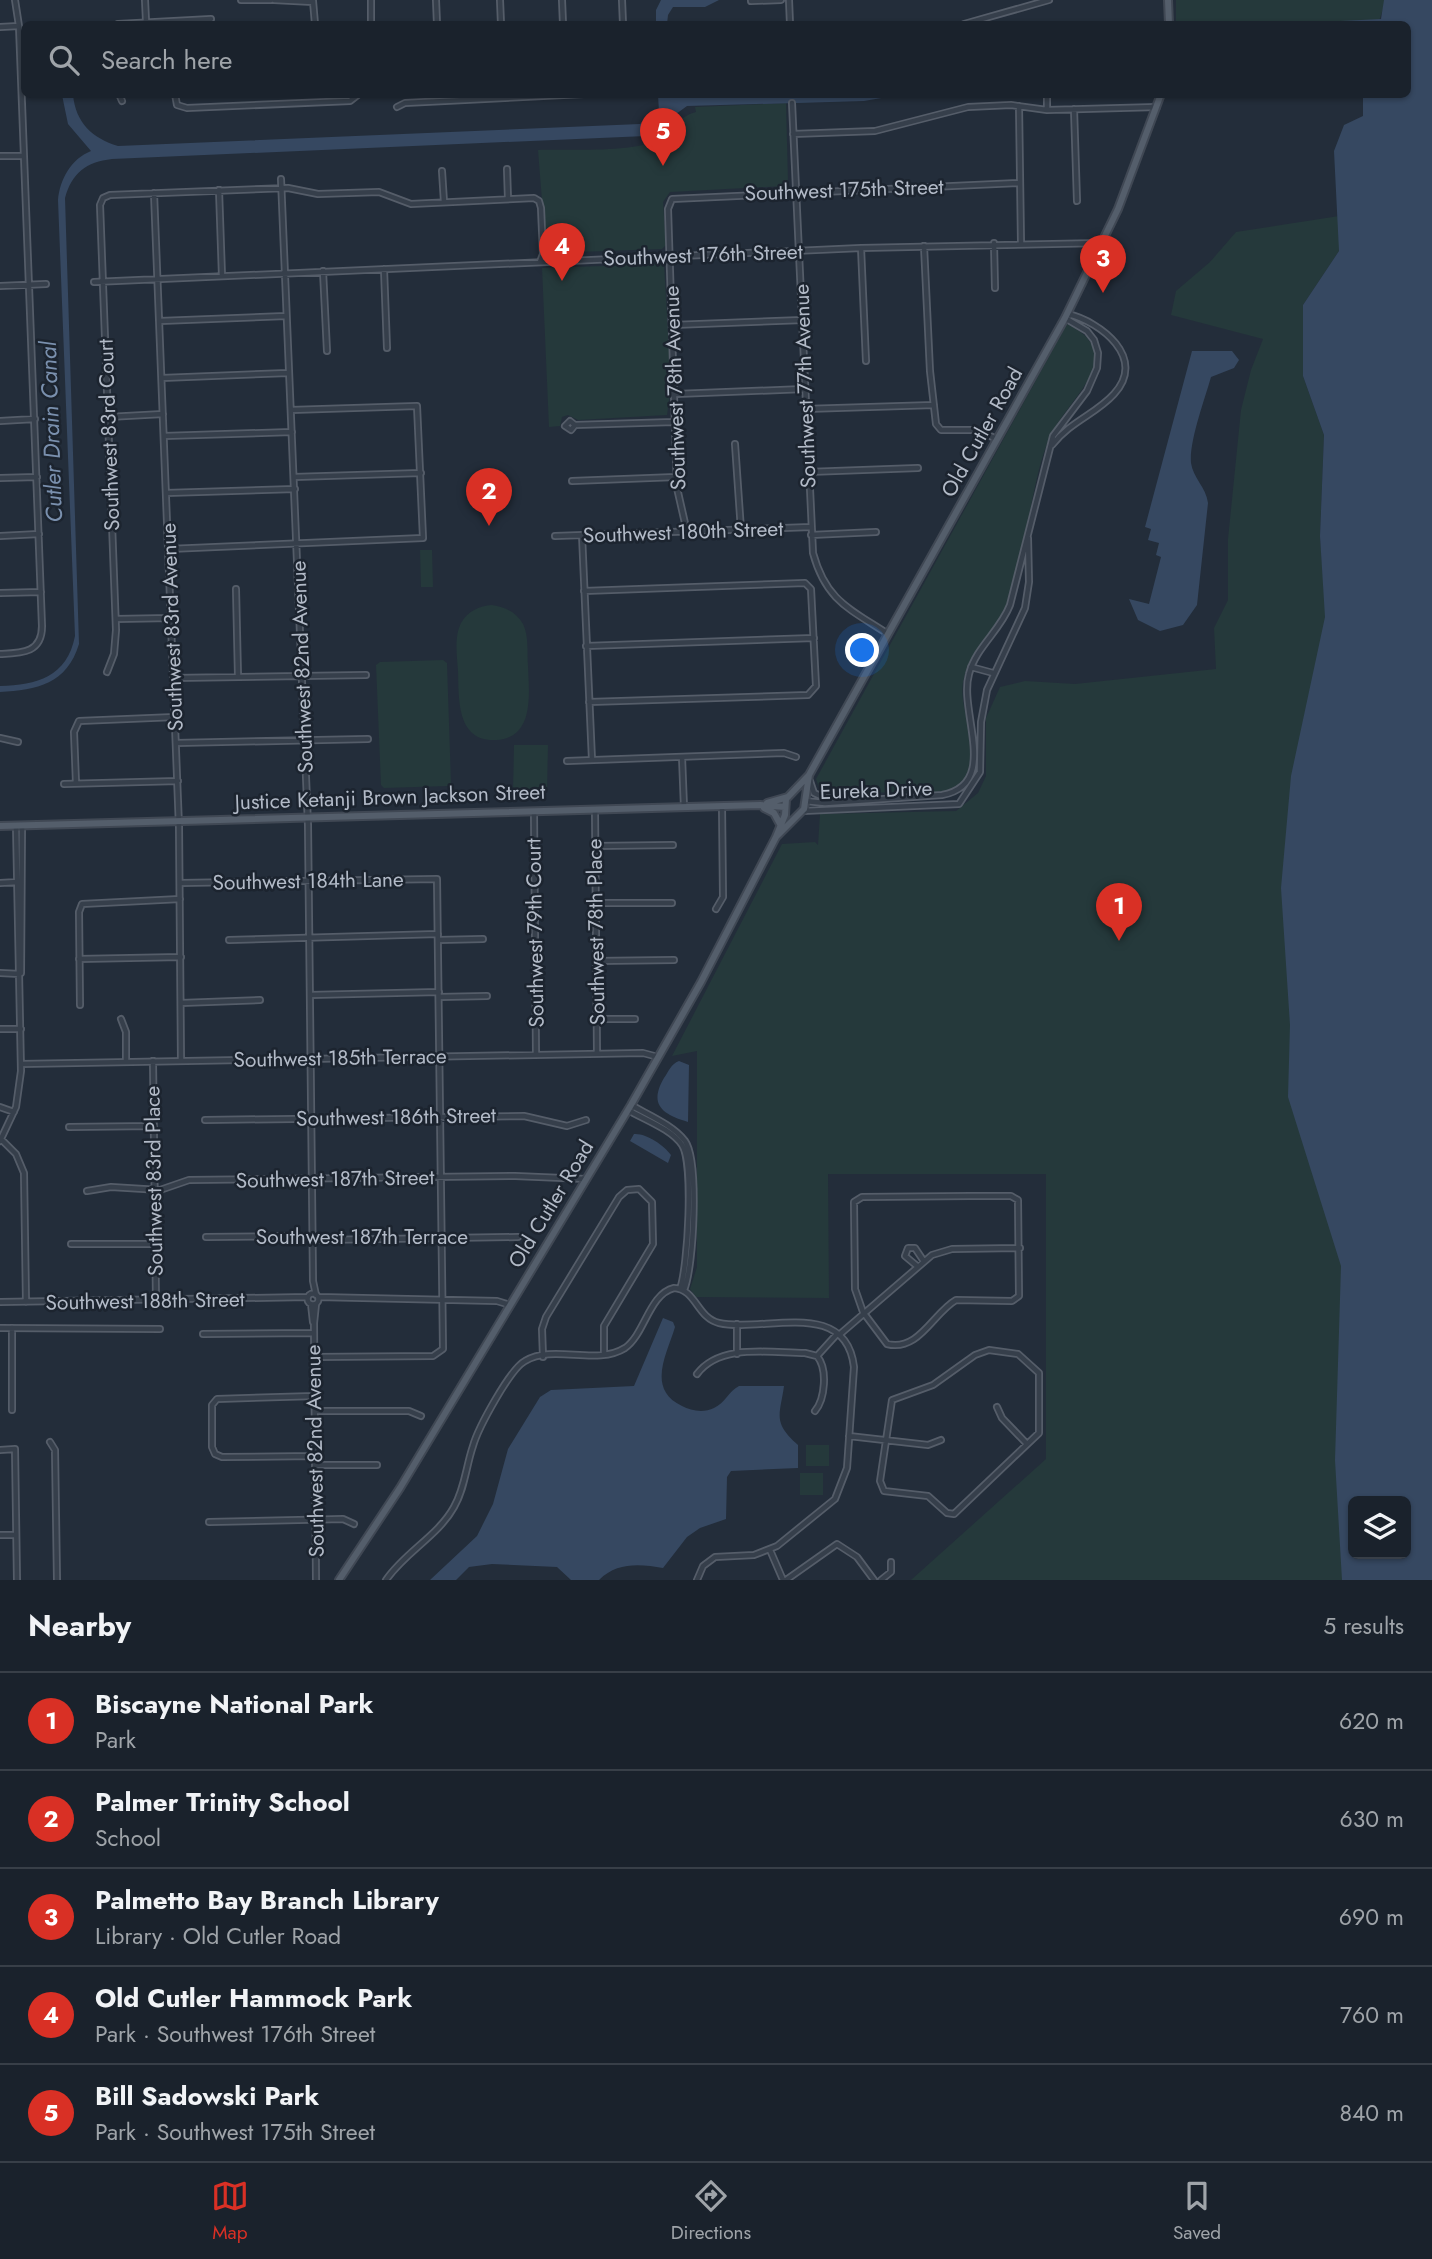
<!DOCTYPE html>
<meta charset="utf-8">
<style>
body{margin:0;font-family:Jost,sans-serif;background:#272f38;color:#f1f3f6}
.controls{position:absolute;right:21px;bottom:21px;display:grid;overflow:hidden;border-radius:10px;box-shadow:0 2px 5px #0004}
.controls button{width:63px;height:63px;display:grid;place-items:center;padding:0;border:0;border-bottom:2px solid #383f48;background:#1a222c;color:#f1f3f6;font:35px sans-serif}
.you{position:absolute;left:863px;top:651px;width:24px;height:24px;margin:-18px;border:5px solid #fff;border-radius:50%;background:#1a73e8;box-shadow:0 0 0 10px #1a73e833}
.badge{display:grid;place-items:center;width:46px;height:46px;border-radius:50%;background:#d93025;color:#fff;font-size:23px;font-weight:700}
.pin{position:absolute;translate:-50% -58px;filter:drop-shadow(0 2px 4px #0008)}
.pin::after{content:'';position:absolute;top:37px;width:24px;height:21px;background:inherit;clip-path:polygon(0 0,100% 0,50% 100%)}
.list{margin:0;padding:0;list-style:none}
h2{display:flex;justify-content:space-between;align-items:center;height:91px;margin:0;padding:0 28px;font-size:30px}
h2 small{font-size:23px;font-weight:400;color:#9fa4a9}
.list li{display:grid;grid-template-columns:46px 1fr auto;gap:21px;align-items:center;box-sizing:border-box;height:98px;padding:0 28px;border-top:2px solid #383f48}
.list b{display:block;font-size:26px;white-space:nowrap}
.list p{margin:0;font-size:23px;white-space:nowrap;color:#9fa4a9}
.list em{font-size:23px;font-style:normal;color:#9fa4a9}
.icon{flex:none;width:38px;height:38px;fill:none;stroke:currentColor;stroke-width:2;stroke-linecap:round;stroke-linejoin:round}
.map{position:relative;flex:none;width:1432px;height:1580px;overflow:hidden}
.search{position:absolute;background:#1a222c;box-shadow:0 2px 5px #0004;left:21px;right:21px;top:21px;height:77px;display:flex;align-items:center;gap:18px;box-sizing:border-box;padding:0 24px;border-radius:10px;color:#9fa4a9;font-size:26px}
.sheet{height:581px;background:#1a222c}
nav{display:flex;justify-content:space-around;align-items:center;box-sizing:border-box;height:98px;border-top:2px solid #383f48;background:#1a222c;font-size:19px;color:#9fa4a9}
nav a{display:grid;justify-items:center;gap:4px}
nav .on{color:#d93025}
.map>svg:first-child{display:block}
.green{fill:#25393b;fill-rule:evenodd}
.water{fill:#364861;fill-rule:evenodd}
.lines{fill:none;stroke-linecap:round;stroke-linejoin:round}
.minor-casing{stroke:#555d69;stroke-width:8}
.major-casing{stroke:#404854;stroke-width:10}
.minor{stroke:#363f4b;stroke-width:4.5}
.major{stroke:#545e6b;stroke-width:6}
.labels{text-anchor:middle;stroke-width:5;stroke-linejoin:round;paint-order:stroke}
.street-label{font-size:21px;fill:#b2bac7;stroke:#1c242f}
.water-label{font-size:23px;font-style:italic;fill:#7a90ae;stroke:#1c242f}
</style>
<div class="map">
<svg width="1432" height="1580" viewBox="0 0 1432 1580">
<rect width="100%" height="100%" fill="#232d3a"/>
<path class="green" d="M1176 0H1386L1379 21 1203 24H1176Z
M786 103 788 181 785 186 670 192 663 202 666 245 662 249 549 253 546 251 538 150C567 149 634 153 657 140 673 132 678 116 696 112L695 107Z
M1339 216V251L1303 305V376L1324 435 1320 536 1326 617 1313 677 1432 1580H911L1046 1459V1174H828L829 1298 696 1297 690 1289 697 1267V1051L672 1056 782 844 815 842 818 845 820 814 956 811 978 793 986 776V718L1000 687 1025 681 1075 684 1216 669 1214 628 1228 600V539L1241 410 1251 370 1263 339 1171 315 1176 291 1210 262 1236 232ZM1353 1501H1406V1554H1353Z
M664 264 671 385 667 415 578 420 568 415 562 417 560 426 549 427 542 268Z
M1067 324C1131 355 1068 398 1051 435 1037 464 1033 502 1025 533 1018 560 1015 595 1001 620 988 640 970 653 964 678 956 708 981 741 969 772 964 787 951 790 936 792L821 793 816 779Z
M432 550 433 587H421L420 550Z
M492 605C505 607 516 612 523 624 529 636 527 653 528 666 529 693 535 738 496 740 456 742 459 698 458 671 457 656 454 637 461 623 468 611 479 606 492 605Z
M443 660 447 663 451 783 448 786 384 788 381 785 376 665 380 662Z
M514 745H548L547 792 513 791Z
M806 1445H829V1466H806Z
M800 1473H823V1495H800Z"/>
<path class="water" d="M661 0H719L705 7H673L668 15 667 24H656V10Z
M1384 0H1432V1580H1342L1335 1460 1341 1266 1288 1097 1290 1025 1281 888 1291 776 1325 617 1320 536 1324 435 1303 376V305L1339 251 1334 151 1344 125 1363 116V95L1408 94V24H1279L1381 19ZM1353 1501H1406V1554H1353Z
M62 95H73C76 123 92 138 118 146L640 124 659 112 658 95H899L864 101 687 106 646 136 112 159C86 162 72 173 65 198L79 644C67 684 37 690 0 692V686C37 685 67 677 75 636L58 200C60 179 71 159 91 151L68 124Z
M1192 351H1232L1239 360 1234 368 1211 377C1205 399 1189 441 1191 463 1193 478 1206 487 1208 503L1197 605 1183 625 1160 631 1138 620 1129 599 1149 604 1161 557 1156 555 1159 543 1148 540 1151 529 1145 527Z
M679 1061 689 1065 688 1122C661 1114 649 1104 664 1078 669 1071 671 1064 679 1061Z
M634 1134C646 1133 664 1145 671 1155L668 1163 630 1141Z
M663 1318 673 1322 675 1327C667 1354 646 1389 682 1406 691 1411 704 1413 714 1408 725 1403 729 1391 739 1386H784C780 1415 772 1422 798 1445V1468L731 1471 727 1477 726 1519 700 1528 687 1537 663 1568C640 1564 617 1562 599 1580H571L557 1567 492 1564 469 1567 456 1580H430L477 1536 493 1504 508 1449 540 1397 551 1390 634 1386Z"/>
<g class="lines">
<defs>
<path id="minor" d="M145 0 146 21
M241 0H271
M274 0 313 2
M436 0 437 24
M500 0 501 24
M562 0 563 24
M622 0 623 24
M789 0 790 24
M313 1 315 24
M751 1 781 0
M371 23V0
M118 24 211 19
M964 24 1049 0
M0 27 19 26
M119 94 122 101
M175 94 177 105 187 108 350 101 359 94
M1047 94V110
M792 103 813 553C826 601 850 609 888 634
M1019 106 1021 243
M397 107 405 103 584 94
M1074 109 1077 201
M793 134 875 131 968 107 1011 105 1047 110 1157 107
M0 156H24
M507 169 508 199
M442 171 444 202
M281 179 308 825 313 1281 316 1295
M219 190 222 276
M154 193 179 827 181 1061
M994 243 995 288
M924 246 930 371 936 424 941 430H976L997 439
M861 248 866 361
M384 269 387 348
M323 271 327 351
M94 282 861 248 1102 243
M0 286 46 284
M160 321 286 316
M673 325 803 320
M162 378 288 373
M676 394 804 389
M805 409 934 405
M108 417 163 414
M0 421 35 419
M575 425 571 430 565 426 570 421 575 425 674 422
M164 436 292 432
M735 444 741 530
M1052 445C1071 421 1096 414 1114 394 1147 358 1101 322 1068 314
M808 472 918 468
M294 477 421 473
M0 478 37 477
M572 481 676 477
M166 493 295 489
M687 532 677 488 668 209 672 199 1019 183
M582 535 592 760
M811 535 876 532
M0 536 39 534
M555 536 811 527
M169 549 423 538 417 406 291 410
M236 589 238 676
M584 591 805 583 811 589 816 686 808 695 589 702
M0 593 41 592
M116 619 171 618
M586 646 814 638
M0 654C22 653 42 653 42 626L19 26 15 0
M971 667 993 673
M107 672 114 654 116 630 100 205 103 198 110 195 288 188 318 194 379 192 411 204 534 198 539 201 541 208 543 254 540 262
M174 678 366 675
M0 738 18 742
M176 743 368 739
M682 757 684 807
M567 761 784 753 796 757
M810 781 814 793 825 798 857 797
M76 783 74 732 79 721 175 717
M64 784 178 781
M805 801 825 803 942 795C1001 784 958 712 969 674 976 647 1000 631 1010 605L1053 436 1087 391 1097 368 1098 353 1094 340 1087 331 1065 318
M595 809 597 1054
M534 811 536 1055
M803 811 959 804 980 772 981 722 987 690 1025 608 1029 582 1028 538
M595 846 673 845
M0 883 18 882
M180 883 437 879 443 1349 433 1356 314 1357
M595 903H672
M716 909 723 897 722 806
M229 940 438 934
M438 940 483 939
M79 959 181 957
M596 961 674 960
M0 973 20 974
M21 973 22 825
M310 995 439 992
M439 997 487 996
M181 1003 260 1000
M80 1005 79 912 82 904 180 899
M121 1019 126 1032V1062
M597 1019H635
M0 1029H21
M153 1061 156 1301
M21 1064 643 1053 658 1057
M631 1105C648 1115 673 1125 685 1141 699 1160 694 1267 684 1290
M0 1107 14 1112
M628 1110C645 1120 671 1129 682 1145 694 1163 688 1267 680 1289
M205 1120 524 1116 567 1126 586 1120
M69 1127 153 1126
M1 1139 16 1154 24 1173 26 1302
M0 1141 16 1107 21 1071 16 825
M87 1191 111 1187 160 1190 189 1180 515 1176 586 1179
M970 1196H1011L1018 1200 1019 1296 1012 1301 956 1300C933 1313 919 1352 887 1344L863 1312 855 1289 854 1202 862 1197Z
M206 1237 305 1236 320 1240 518 1237
M71 1244H155
M917 1266 905 1256 908 1248H915L923 1260
M307.5 1299a5.5 5.5 0 1 1 11 0a5.5 5.5 0 1 1-11 0Z
M318 1297 497 1301 510 1305
M0 1302 308 1297
M311 1304 313 1322
M316 1304 314 1323 316 1580
M0 1328 160 1329
M12 1328V1410
M203 1334 314 1333
M839 1335 932 1255 952 1249 1020 1248
M989 1350 1018 1354 1039 1373V1433L954 1514 947 1513 928 1496 884 1491 880 1481 892 1400 933 1385 975 1355Z
M737 1354V1324
M817 1356 837 1334
M543 1357 542 1329 546 1317 619 1197 627 1190 639 1189 652 1202 653 1244 604 1326V1354
M697 1374C720 1343 771 1353 805 1353L817 1356
M315 1396 217 1399 212 1405V1447L215 1454 222 1457 315 1456
M997 1407 1002 1418 1027 1444
M315 1411H409L421 1416
M815 1411C825 1399 828 1369 817 1356
M849 1436 928 1445 941 1440
M50 1442 55 1450 57 1580
M0 1450 15 1449 17 1580
M316 1465H377
M209 1522 343 1519 354 1524
M0 1535H16
M770 1550 783 1580
M386 1580C405 1552 438 1536 454 1507 465 1488 466 1466 473 1446 478 1428 510 1369 525 1361 554 1344 596 1366 625 1348 645 1334 649 1294 674 1288 696 1289 697 1318 719 1323 763 1333 846 1297 854 1367L847 1468 835 1499 777 1546 754 1555 715 1557 703 1566 697 1580
M786 1580 837 1544 857 1557 874 1580
M881 1580 891 1572V1562"/>
<path id="major" d="M1168 0 1169 24
M767 803 788 797
M764 808 774 813 780 824
M0 826 760 805 785 807
M776 837 804 809 809 775
M339 1580 400 1488 631 1105 701 982 776 837 785 815 786 799 809 775 1065 318 1118 209 1161 94"/>
</defs>
<use href="#minor" class="minor-casing"/>
<use href="#major" class="major-casing"/>
<use href="#minor" class="minor"/>
<use href="#major" class="major"/>
</g>
<g class="labels">
<g class="street-label">
<text transform="translate(844 190) rotate(-2)" y="7">Southwest 175th Street</text>
<text transform="translate(703 255) rotate(-2)" y="7">Southwest 176th Street</text>
<text transform="translate(805 386) rotate(-92)" y="7">Southwest 77th Avenue</text>
<text transform="translate(675 388) rotate(-92)" y="7">Southwest 78th Avenue</text>
<text transform="translate(982 432) rotate(-61)" y="7">Old Cutler Road</text>
<text transform="translate(109 435) rotate(-92)" y="7">Southwest 83rd Court</text>
<text transform="translate(683 532) rotate(-2)" y="7">Southwest 180th Street</text>
<text transform="translate(172 627) rotate(-92)" y="7">Southwest 83rd Avenue</text>
<text transform="translate(302 667) rotate(-92)" y="7">Southwest 82nd Avenue</text>
<text transform="translate(876 790) rotate(-2)" y="7">Eureka Drive</text>
<text transform="translate(390 797) rotate(-2)" y="7">Justice Ketanji Brown Jackson Street</text>
<text transform="translate(308 881) rotate(-1)" y="7">Southwest 184th Lane</text>
<text transform="translate(596 932) rotate(-91)" y="7">Southwest 78th Place</text>
<text transform="translate(535 933) rotate(-91)" y="7">Southwest 79th Court</text>
<text transform="translate(340 1058) rotate(-1)" y="7">Southwest 185th Terrace</text>
<text transform="translate(396 1117) rotate(-1)" y="7">Southwest 186th Street</text>
<text transform="translate(335 1179) rotate(-1)" y="7">Southwest 187th Street</text>
<text transform="translate(154 1181) rotate(-91)" y="7">Southwest 83rd Place</text>
<text transform="translate(551 1204) rotate(-59)" y="7">Old Cutler Road</text>
<text x="362" y="1244">Southwest 187th Terrace</text>
<text transform="translate(145 1301) rotate(-1)" y="7">Southwest 188th Street</text>
<text transform="translate(315 1451) rotate(-91)" y="7">Southwest 82nd Avenue</text>
</g>
<g class="water-label">
<text transform="translate(51 432) rotate(-92)" y="8">Cutler Drain Canal</text>
</g>
</g>
</svg>
<div class="controls">
<button><svg class="icon" aria-label="layers" viewBox="0 0 24 24"><path d="M12 4l9 5-9 5-9-5zM3 14l9 5 9-5"/></svg></button>
</div>
<div class="you"></div>
<div class="pin badge" style="left:1119px;top:941px">1</div>
<div class="pin badge" style="left:489px;top:526px">2</div>
<div class="pin badge" style="left:1103px;top:293px">3</div>
<div class="pin badge" style="left:562px;top:281px">4</div>
<div class="pin badge" style="left:663px;top:166px">5</div>
<div class="search"><svg class="icon" aria-label="search" viewBox="0 0 24 24"><circle cx="10" cy="10" r="6"/><path d="M15 15l6 6"/></svg>Search here</div>
</div>
<section class="sheet">
<h2>Nearby<small>5 results</small></h2>
<ul class="list">
<li><span class="badge">1</span><div><b>Biscayne National Park</b><p>Park</p></div><em>620 m</em></li>
<li><span class="badge">2</span><div><b>Palmer Trinity School</b><p>School</p></div><em>630 m</em></li>
<li><span class="badge">3</span><div><b>Palmetto Bay Branch Library</b><p>Library · Old Cutler Road</p></div><em>690 m</em></li>
<li><span class="badge">4</span><div><b>Old Cutler Hammock Park</b><p>Park · Southwest 176th Street</p></div><em>760 m</em></li>
<li><span class="badge">5</span><div><b>Bill Sadowski Park</b><p>Park · Southwest 175th Street</p></div><em>840 m</em></li>
</ul>
</section>
<nav>
<a class="on"><svg class="icon" aria-label="map" viewBox="0 0 24 24"><path d="M3 6l6-2 6 2 6-2v14l-6 2-6-2-6 2zM9 4v14M15 6v14"/></svg>Map</a>
<a><svg class="icon" aria-label="directions" viewBox="0 0 24 24"><path d="M12 3l9 9-9 9-9-9zM9 14v-3h6M13 9l2 2-2 2"/></svg>Directions</a>
<a><svg class="icon" aria-label="saved" viewBox="0 0 24 24"><path d="M7 4h10v16l-5-4-5 4z"/></svg>Saved</a>
</nav>
